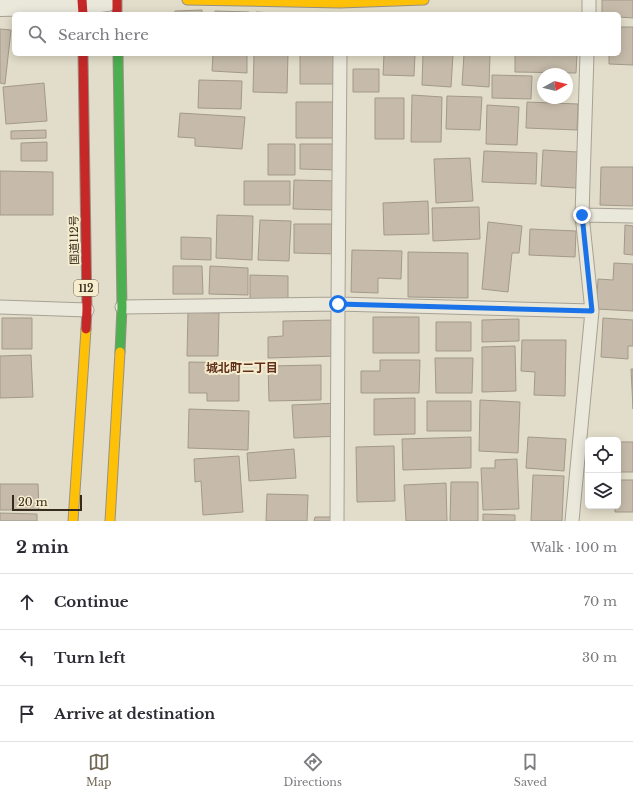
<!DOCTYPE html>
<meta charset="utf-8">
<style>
body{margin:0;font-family:"Libre Baskerville","Noto Sans JP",serif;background:#f7f7f7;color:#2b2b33}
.controls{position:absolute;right:12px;bottom:12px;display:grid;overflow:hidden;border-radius:6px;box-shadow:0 2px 10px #0003}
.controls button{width:36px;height:36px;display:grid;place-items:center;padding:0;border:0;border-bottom:1px solid #e1e1e2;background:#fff;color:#2b2b33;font:20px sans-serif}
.compass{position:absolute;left:537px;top:68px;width:36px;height:36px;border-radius:50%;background:#fff;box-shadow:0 2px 10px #0003;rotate:82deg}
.scale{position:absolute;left:12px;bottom:10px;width:70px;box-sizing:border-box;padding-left:4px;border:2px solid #352a1c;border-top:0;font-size:11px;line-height:14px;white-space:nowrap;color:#352a1c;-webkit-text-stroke:3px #f5edce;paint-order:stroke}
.stop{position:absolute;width:12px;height:12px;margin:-9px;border:3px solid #1a73e8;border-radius:50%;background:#fff}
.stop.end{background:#1a73e8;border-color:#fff;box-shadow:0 1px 4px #0008}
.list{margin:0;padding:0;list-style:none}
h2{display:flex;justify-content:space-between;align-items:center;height:52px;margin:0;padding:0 16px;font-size:17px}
h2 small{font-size:13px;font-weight:400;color:#7c7c81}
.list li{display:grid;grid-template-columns:26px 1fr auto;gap:12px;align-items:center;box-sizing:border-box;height:56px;padding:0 16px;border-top:1px solid #e1e1e2}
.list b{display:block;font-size:15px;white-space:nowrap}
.list em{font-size:13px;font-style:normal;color:#7c7c81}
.icon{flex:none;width:22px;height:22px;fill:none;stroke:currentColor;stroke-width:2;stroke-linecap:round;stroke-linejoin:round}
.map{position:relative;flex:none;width:633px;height:521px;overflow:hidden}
.search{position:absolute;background:#fff;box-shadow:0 2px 10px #0003;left:12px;right:12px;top:12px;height:44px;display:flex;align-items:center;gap:10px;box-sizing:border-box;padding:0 14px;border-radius:6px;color:#7c7c81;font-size:15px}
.sheet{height:220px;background:#fff}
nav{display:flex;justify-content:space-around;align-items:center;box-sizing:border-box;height:56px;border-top:1px solid #e1e1e2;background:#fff;font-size:11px;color:#7c7c81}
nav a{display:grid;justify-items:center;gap:2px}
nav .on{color:#726959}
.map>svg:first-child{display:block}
.building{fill:#c6bbab;stroke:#a2998a}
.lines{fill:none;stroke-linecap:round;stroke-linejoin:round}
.lane-casing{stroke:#a7a194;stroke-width:15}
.street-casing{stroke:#a7a194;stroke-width:24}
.fast-casing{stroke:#979183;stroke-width:11}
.slow-casing{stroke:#979183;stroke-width:11}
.jam-casing{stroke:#979183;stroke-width:11}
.lane{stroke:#eae7db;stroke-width:13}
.street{stroke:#eae7db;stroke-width:22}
.fast{stroke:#4caf50;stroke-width:9}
.slow{stroke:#ffc107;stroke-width:9}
.jam{stroke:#c62828;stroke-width:9}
.route{stroke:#1a73e8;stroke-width:5}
.labels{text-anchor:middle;stroke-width:4;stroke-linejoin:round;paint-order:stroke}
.shield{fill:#f5edce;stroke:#6f6451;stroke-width:1}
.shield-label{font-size:10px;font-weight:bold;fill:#352a1c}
.street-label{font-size:11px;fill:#352a1c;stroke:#f5edce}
.neighbourhood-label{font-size:12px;font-weight:bold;fill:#61301c;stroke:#f5edce}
</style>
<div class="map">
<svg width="633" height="521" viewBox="0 0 633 521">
<rect width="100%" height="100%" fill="#e2ddca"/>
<path class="building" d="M602 0H633V18L619 17V14H602Z
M202 10V14H175V11Z
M215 11 249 12V14H215Z
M256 12 290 14H255Z
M619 27H633V65L609 64V54H619Z
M0 29 11 30 5 84 0 83Z
M213 54H247V73L212 71Z
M254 54H288L287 93 253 92Z
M300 54H336V84H300Z
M384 54H415L414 76 383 75Z
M423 54H453L451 87 422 85Z
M464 54H490L489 87 462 85Z
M515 54H577L576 73 515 72Z
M353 69H379V92H353Z
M492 75 532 76 531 99 492 98Z
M199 80 242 81 241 109 198 108Z
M44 83 47 121 6 124 3 87Z
M412 95 442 97 441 142H411Z
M447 96 482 97 480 130 446 129Z
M375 98H404V139H375Z
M296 102H336V138H296Z
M527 102 578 104 577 130 526 128Z
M487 105 519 107 517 145 486 144Z
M180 113 245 117 242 149 195 146V138L178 137Z
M46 130V138L11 139V131Z
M47 142V161H21V143Z
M268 144H295V175H268Z
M300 144H336V170L300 169Z
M543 150 578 152 576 188 541 186Z
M484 151 537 153 536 184 482 182Z
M470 158 473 201 436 203 434 159Z
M601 167H633V206L600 205Z
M0 171 53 172V215H0Z
M294 180 338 181 337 210 293 209Z
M244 181H290V205H244Z
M428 201 429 234 384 235 383 203Z
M479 207 480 239 433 241 432 208Z
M217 215 253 216 252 260 216 258Z
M260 220 291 221 289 261 258 260Z
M488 222 522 226 519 253H512L508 292 482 289Z
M294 224H338V254L294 253Z
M625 225 633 226V255L624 254Z
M530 229 576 231 575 257 529 255Z
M181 237 211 238V260L181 259Z
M352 250 402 251 401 279 378 278V293L351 292Z
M408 252 468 253V298L408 297Z
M614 263 633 264V311L596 309 598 279 613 280Z
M173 266H202L203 294H173Z
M210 266 248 268V295L209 294Z
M250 275 288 276V299H250Z
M188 312 219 313 218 356H187Z
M373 317H419V353H373Z
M2 318H32V349H2Z
M603 318 633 320V346H628V359L601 357Z
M519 319V341L482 342V320Z
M335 320 337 356 268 358V337L283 336V321Z
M436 322H471V351H436Z
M522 340H566L565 396 534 395 535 372 521 371Z
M515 346 516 391 482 392V347Z
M31 355 33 397 0 398V356Z
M435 358H473L472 393H436Z
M380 360H420L419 393H361V371H380Z
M189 362 239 363V401H207V393H189Z
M321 365V400L269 401 268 366Z
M631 369H633V409Z
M415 398V434L374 435V399Z
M480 400 520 402 518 453 479 451Z
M427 401H471V431H427Z
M339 403 341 436 294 438 292 405Z
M189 409 249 411 248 450 188 448Z
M471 437V468L403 470 402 439Z
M528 437 566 439 564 471 526 468Z
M618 442H633V472H618Z
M394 446 395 501 357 502 356 447Z
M294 449 296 478 249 481 247 453Z
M239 456 243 512 203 515 201 481 195 482 194 459Z
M517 459 519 509 483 510 481 468H495V460Z
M533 475 564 476 562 521H531Z
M618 480H633V512H615V506H618Z
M451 482H478V521H450Z
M446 483 447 521H406L404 485Z
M0 484H38L39 510H0Z
M267 494 308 495 307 521H266Z
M0 513 37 514V521H0Z
M483 514 515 515V521H483Z
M315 517H340V521H314Z"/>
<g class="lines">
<defs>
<path id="lane" d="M589 14V0
M582 215 633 216
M0 307 87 310
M122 307 338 304 592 311
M337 521 338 304 340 54
M572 521 592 311 582 215 587 54"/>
<path id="street" d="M0 5 83 3 107 0"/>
<path id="fast" d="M118 54 122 307 120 352"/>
<path id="slow" d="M187 0 340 3 424 0
M73 521 86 329
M110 521 120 352"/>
<path id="jam" d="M82 0 83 14
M117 0V14
M83 54 87 310 86 329"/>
</defs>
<use href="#lane" class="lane-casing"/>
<use href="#street" class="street-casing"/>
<use href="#fast" class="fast-casing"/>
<use href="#slow" class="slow-casing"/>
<use href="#jam" class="jam-casing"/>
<use href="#lane" class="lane"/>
<use href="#street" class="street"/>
<use href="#fast" class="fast"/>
<use href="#slow" class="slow"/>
<use href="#jam" class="jam"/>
</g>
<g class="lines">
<path class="route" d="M338 304 592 311 582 215"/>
</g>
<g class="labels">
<rect class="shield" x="74" y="280" width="24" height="16" rx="3"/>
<g class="shield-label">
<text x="86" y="292">112</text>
</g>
<g class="street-label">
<text transform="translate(74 240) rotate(-91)" y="4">国道112号</text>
</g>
<g class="neighbourhood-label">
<text x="242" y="372">城北町二丁目</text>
</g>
</g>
</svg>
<div class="controls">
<button><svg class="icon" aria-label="locate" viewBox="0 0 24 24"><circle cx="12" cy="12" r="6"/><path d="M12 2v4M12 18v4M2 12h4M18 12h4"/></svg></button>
<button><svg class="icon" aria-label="layers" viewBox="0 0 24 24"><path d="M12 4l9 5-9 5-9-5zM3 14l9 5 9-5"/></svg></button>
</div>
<svg class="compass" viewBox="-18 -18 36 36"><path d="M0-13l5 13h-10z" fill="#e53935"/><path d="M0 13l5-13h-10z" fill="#7c7c81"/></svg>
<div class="scale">20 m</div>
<div class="stop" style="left:338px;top:304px"></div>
<div class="stop end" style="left:582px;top:215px"></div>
<div class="search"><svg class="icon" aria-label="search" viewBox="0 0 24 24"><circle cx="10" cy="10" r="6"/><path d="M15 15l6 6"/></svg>Search here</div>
</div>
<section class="sheet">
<h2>2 min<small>Walk · 100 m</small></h2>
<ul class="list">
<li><svg class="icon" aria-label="ahead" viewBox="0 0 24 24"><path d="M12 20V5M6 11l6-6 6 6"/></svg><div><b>Continue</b></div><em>70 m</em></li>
<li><svg class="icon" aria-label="left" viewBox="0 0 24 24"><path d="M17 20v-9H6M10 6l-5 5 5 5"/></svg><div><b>Turn left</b></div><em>30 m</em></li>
<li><svg class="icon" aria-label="arrive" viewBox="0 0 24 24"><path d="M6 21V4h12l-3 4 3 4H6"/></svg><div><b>Arrive at destination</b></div></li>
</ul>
</section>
<nav>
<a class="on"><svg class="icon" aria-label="map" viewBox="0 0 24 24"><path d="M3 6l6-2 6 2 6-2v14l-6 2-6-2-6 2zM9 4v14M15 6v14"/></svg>Map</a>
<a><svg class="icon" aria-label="directions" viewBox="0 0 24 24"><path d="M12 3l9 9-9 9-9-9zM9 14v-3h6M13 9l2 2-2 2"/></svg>Directions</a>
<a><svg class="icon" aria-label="saved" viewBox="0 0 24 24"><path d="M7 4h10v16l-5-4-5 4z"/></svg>Saved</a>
</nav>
